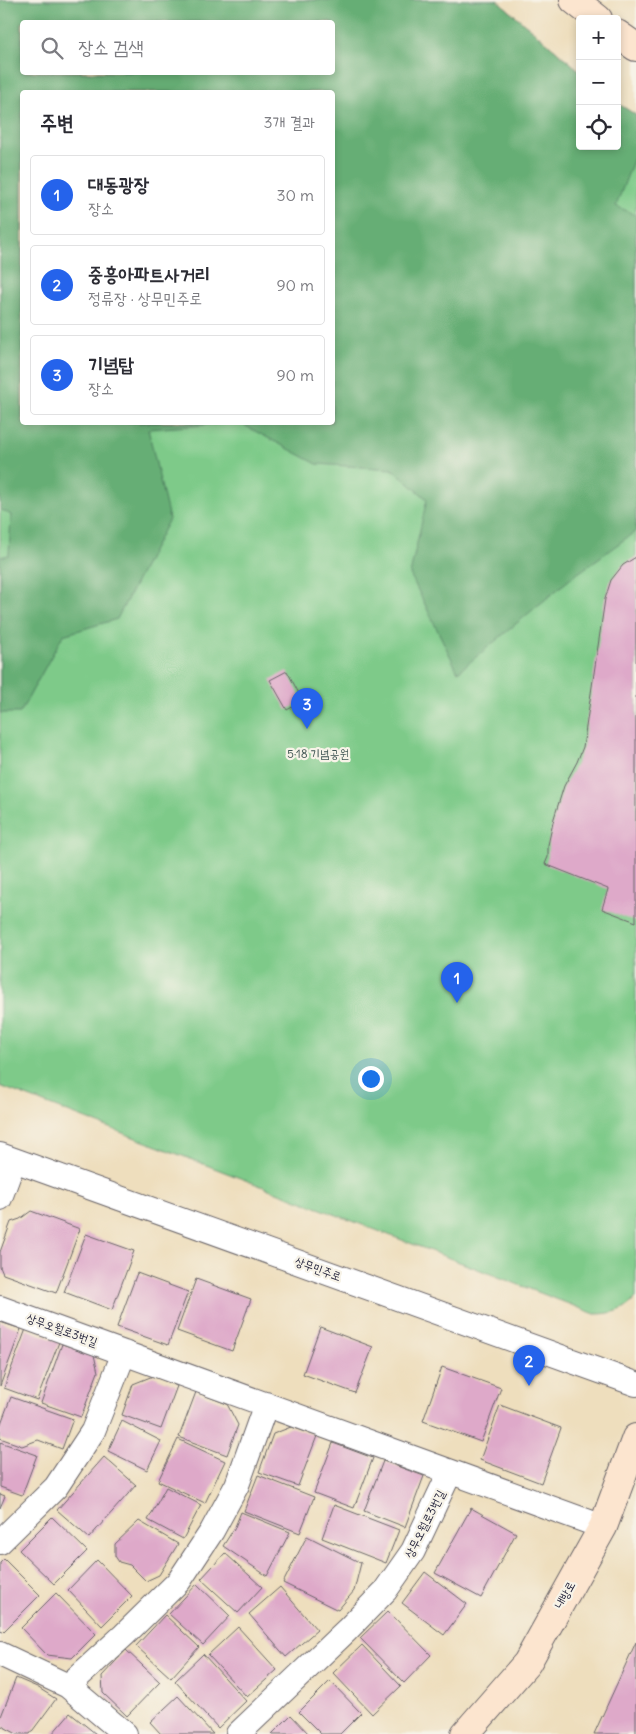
<!DOCTYPE html>
<html lang="ko">
<meta charset="utf-8">
<style>
body{margin:0;font-family:Delius,"Poor Story",sans-serif;background:#f7f7f7;color:#2b2b33}
.controls{position:absolute;right:15px;top:15px;display:grid;overflow:hidden;border-radius:5px;box-shadow:0 2px 8px #0003}
.controls button{width:45px;height:45px;display:grid;place-items:center;padding:0;border:0;border-bottom:1px solid #e1e1e2;background:#fff;color:#2b2b33;font:25px sans-serif}
.you{position:absolute;left:370px;top:1078px;width:18px;height:18px;margin:-12px;border:4px solid #fff;border-radius:50%;background:#1a73e8;box-shadow:0 0 0 8px #1a73e833}
.badge{display:grid;place-items:center;width:32px;height:32px;border-radius:50%;background:#2563eb;color:#fff;font-size:16px;font-weight:700}
.pin{position:absolute;translate:-50% -41px;filter:drop-shadow(0 1px 2px #0008)}
.pin::after{content:'';position:absolute;top:26px;width:18px;height:15px;background:inherit;clip-path:polygon(0 0,100% 0,50% 100%)}
.list{margin:0;padding:0;list-style:none}
h2{display:flex;justify-content:space-between;align-items:center;height:65px;margin:0;padding:0 20px;font-size:21px}
h2 small{font-size:16px;font-weight:400;color:#7c7c81}
.list li{display:grid;grid-template-columns:32px 1fr auto;gap:15px;align-items:center;box-sizing:border-box;height:80px;margin:0 10px 10px;padding:0 10px;border:1px solid #e1e1e2;border-radius:5px}
.list b{display:block;font-size:19px;white-space:nowrap}
.list p{margin:0;font-size:16px;white-space:nowrap;color:#7c7c81}
.list em{font-size:16px;font-style:normal;color:#7c7c81}
.icon{flex:none;width:28px;height:28px;fill:none;stroke:currentColor;stroke-width:2;stroke-linecap:round;stroke-linejoin:round}
.map{position:relative;flex:none;width:636px;height:1734px;overflow:hidden}
.search{position:absolute;background:#fff;box-shadow:0 2px 8px #0003;left:20px;top:20px;width:315px;height:55px;display:flex;align-items:center;gap:12px;box-sizing:border-box;padding:0 18px;border-radius:5px;color:#7c7c81;font-size:19px}
.panel{position:absolute;background:#fff;box-shadow:0 2px 8px #0003;left:20px;top:90px;width:315px;height:335px;border-radius:5px}
.map>svg:first-child{display:block}
.green{fill:#7eca89;stroke:#507662;fill-rule:evenodd}
.forest{fill:#66ae75;stroke:#446858;fill-rule:evenodd}
.building{fill:#dea9c9}
.lines{fill:none;stroke-linecap:round;stroke-linejoin:round}
.street-casing{stroke:#696468;stroke-width:26}
.secondary-casing{stroke:#696468;stroke-width:30}
.street{stroke:#fff;stroke-width:24}
.secondary{stroke:#fce5cf;stroke-width:28}
.labels{text-anchor:middle;stroke-width:4.5;stroke-linejoin:round;paint-order:stroke}
.park-label{font-size:12px;fill:#3e5452;stroke:#f7f3e8}
.street-label{font-size:12px;fill:#22223b;stroke:#f7f3e8}
</style>
<div class="map">
<svg width="636" height="1734" viewBox="0 0 636 1734">
<rect width="100%" height="100%" fill="#f7f3e8"/>
<filter id="ink" filterUnits="userSpaceOnUse"><feTurbulence type="fractalNoise" baseFrequency=".02" numOctaves="2"/><feDisplacementMap in="SourceGraphic" scale="10" xChannelSelector="R" yChannelSelector="G"/><feConvolveMatrix kernelMatrix="1 2 1 2 8 2 1 2 1" color-interpolation-filters="sRGB"/></filter>
<filter id="wash" filterUnits="userSpaceOnUse"><feTurbulence type="fractalNoise" baseFrequency=".0096" numOctaves="4" result="noise"/><feDisplacementMap in="SourceGraphic" scale="20" xChannelSelector="R" yChannelSelector="G"/><feGaussianBlur stdDeviation="1.12" result="paint"/><feColorMatrix in="noise" values="0 0 0 0 0 0 0 0 0 0 0 0 0 0 0 0 0 1.4 0 .05"/><feComposite in="paint" operator="in"/></filter>
<g filter="url(#wash)">
<rect width="100%" height="100%" fill="#eedebd"/>
<path class="green" d="M0 0H497L580 71V146H617V103L636 115V1298C625 1311 612 1314 595 1314L0 1086ZM22 22H332V72H22ZM22 92H332V422H22Z"/>
<path class="forest" d="M0 0H497L580 71V146H617V103L636 115V153L616 206 636 215V531L570 579 458 672 410 574 427 499 392 469 317 464 240 423 332 422V92H22V422L231 423 148 429 169 519 117 619 63 635 20 713H0V557L9 555 11 515 0 509ZM22 22H332V72H22Z"/>
<g id="blocks">
<path class="building" d="M636 557V922L602 909 608 889 545 864 548 857V845L554 818 564 786 577 762 583 747 605 599 611 580 623 565Z
M287 671 303 701 287 710 270 680Z
M31 1211 80 1229 56 1293 3 1274 0 1267V1252L11 1222 20 1219Z
M86 1234 134 1251 112 1310 64 1292Z
M137 1273 188 1292 168 1345 117 1327Z
M196 1279 251 1299 232 1351 177 1331Z
M0 1322 21 1329 0 1386Z
M320 1327 373 1347 355 1393 303 1374Z
M26 1329 59 1342 37 1400 4 1388Z
M62 1344 94 1355 98 1372 81 1417 41 1403Z
M442 1367 501 1388 481 1442 423 1421Z
M153 1376 177 1386 161 1429 122 1415 133 1384Z
M196 1392 227 1404 238 1425 227 1455 179 1437Z
M11 1397 73 1419 62 1449 38 1440 22 1446 0 1438V1426Z
M500 1405 561 1428 541 1483 480 1460Z
M122 1421 161 1441 147 1470 108 1451Z
M291 1427 317 1436 298 1486 259 1472 273 1434Z
M178 1439 225 1461 205 1503 158 1481Z
M0 1442 37 1455 22 1495 0 1487Z
M333 1443 373 1458 354 1508 314 1493Z
M104 1457 136 1485 89 1538 57 1510Z
M383 1461 424 1476 405 1527 364 1511Z
M258 1475 314 1497 300 1533 244 1511Z
M166 1487 201 1505 183 1539 148 1520Z
M0 1494 5 1496 0 1508Z
M334 1505 399 1530 386 1563 322 1538Z
M471 1508 516 1533 481 1598 435 1573Z
M241 1512 290 1532 267 1576 223 1546 235 1527Z
M52 1517 87 1551 54 1584 19 1550Z
M139 1521 178 1544 159 1575 146 1581 130 1565 119 1562 115 1556V1544Z
M307 1536 361 1563 354 1591 338 1610 283 1583Z
M225 1553 262 1587 238 1613 201 1579Z
M4 1559 40 1595 3 1632 0 1631V1563Z
M97 1560 132 1596 102 1626 68 1590Z
M425 1572 467 1604 444 1635 402 1603Z
M197 1584 230 1616 203 1645 169 1614Z
M280 1587 317 1630 286 1657 249 1614Z
M56 1593 96 1634 72 1658 47 1655 21 1628Z
M388 1611 431 1655 404 1683 360 1638Z
M165 1615 199 1647 171 1678 136 1646Z
M238 1627 277 1670 247 1697 208 1655Z
M636 1642V1734H594Z
M362 1645 401 1686 372 1714 333 1673Z
M126 1650 160 1682 127 1716 103 1693 102 1676Z
M203 1654 246 1701 218 1728 175 1681Z
M16 1678 37 1687 56 1699 30 1734H17L0 1725V1719Z
M330 1681 361 1713 340 1734H321L299 1712Z
M178 1696 213 1734H161L150 1722Z
M70 1713 96 1734H52Z
M291 1715 309 1734H272Z"/>
</g>
</g>
<g filter="url(#ink)">
<use href="#blocks" fill-opacity="0" stroke="#696468" stroke-width="1"/>
<g class="lines">
<defs>
<path id="street" d="M0 1155 636 1384
M0 1198 14 1160
M0 1308 603 1527
M0 1542 56 1487 93 1431 124 1353
M0 1654 68 1686 125 1734
M68 1686 124 1635 179 1581 212 1531 237 1485 266 1404
M238 1734 347 1630 385 1591 413 1551 450 1472"/>
<path id="secondary" d="M574 0 598 19
M617 34 636 47
M465 1734 527 1663 603 1527 636 1438"/>
</defs>
<use href="#street" class="street-casing"/>
<use href="#secondary" class="secondary-casing"/>
<use href="#street" class="street"/>
<use href="#secondary" class="secondary"/>
</g>
</g>
<g class="labels">
<g class="park-label">
<text x="318" y="758">5·18 기념공원</text>
</g>
<g class="street-label">
<text transform="translate(318 1269) rotate(20)" y="4">상무민주로</text>
<text transform="translate(62 1330) rotate(20)" y="4">상무오월로3번길</text>
<text transform="translate(425 1524) rotate(-63)" y="4">상무오월로3번길</text>
<text transform="translate(565 1595) rotate(-61)" y="4">내방로</text>
</g>
</g>
</svg>
<div class="controls">
<button>+</button>
<button>−</button>
<button><svg class="icon" aria-label="locate" viewBox="0 0 24 24"><circle cx="12" cy="12" r="6"/><path d="M12 2v4M12 18v4M2 12h4M18 12h4"/></svg></button>
</div>
<div class="you"></div>
<div class="pin badge" style="left:457px;top:1003px">1</div>
<div class="pin badge" style="left:529px;top:1386px">2</div>
<div class="pin badge" style="left:307px;top:729px">3</div>
<div class="search"><svg class="icon" aria-label="search" viewBox="0 0 24 24"><circle cx="10" cy="10" r="6"/><path d="M15 15l6 6"/></svg>장소 검색</div>
<section class="panel">
<h2>주변<small>3개 결과</small></h2>
<ul class="list">
<li><span class="badge">1</span><div><b>대동광장</b><p>장소</p></div><em>30 m</em></li>
<li><span class="badge">2</span><div><b>중흥아파트사거리</b><p>정류장 · 상무민주로</p></div><em>90 m</em></li>
<li><span class="badge">3</span><div><b>기념탑</b><p>장소</p></div><em>90 m</em></li>
</ul>
</section>
</div>
